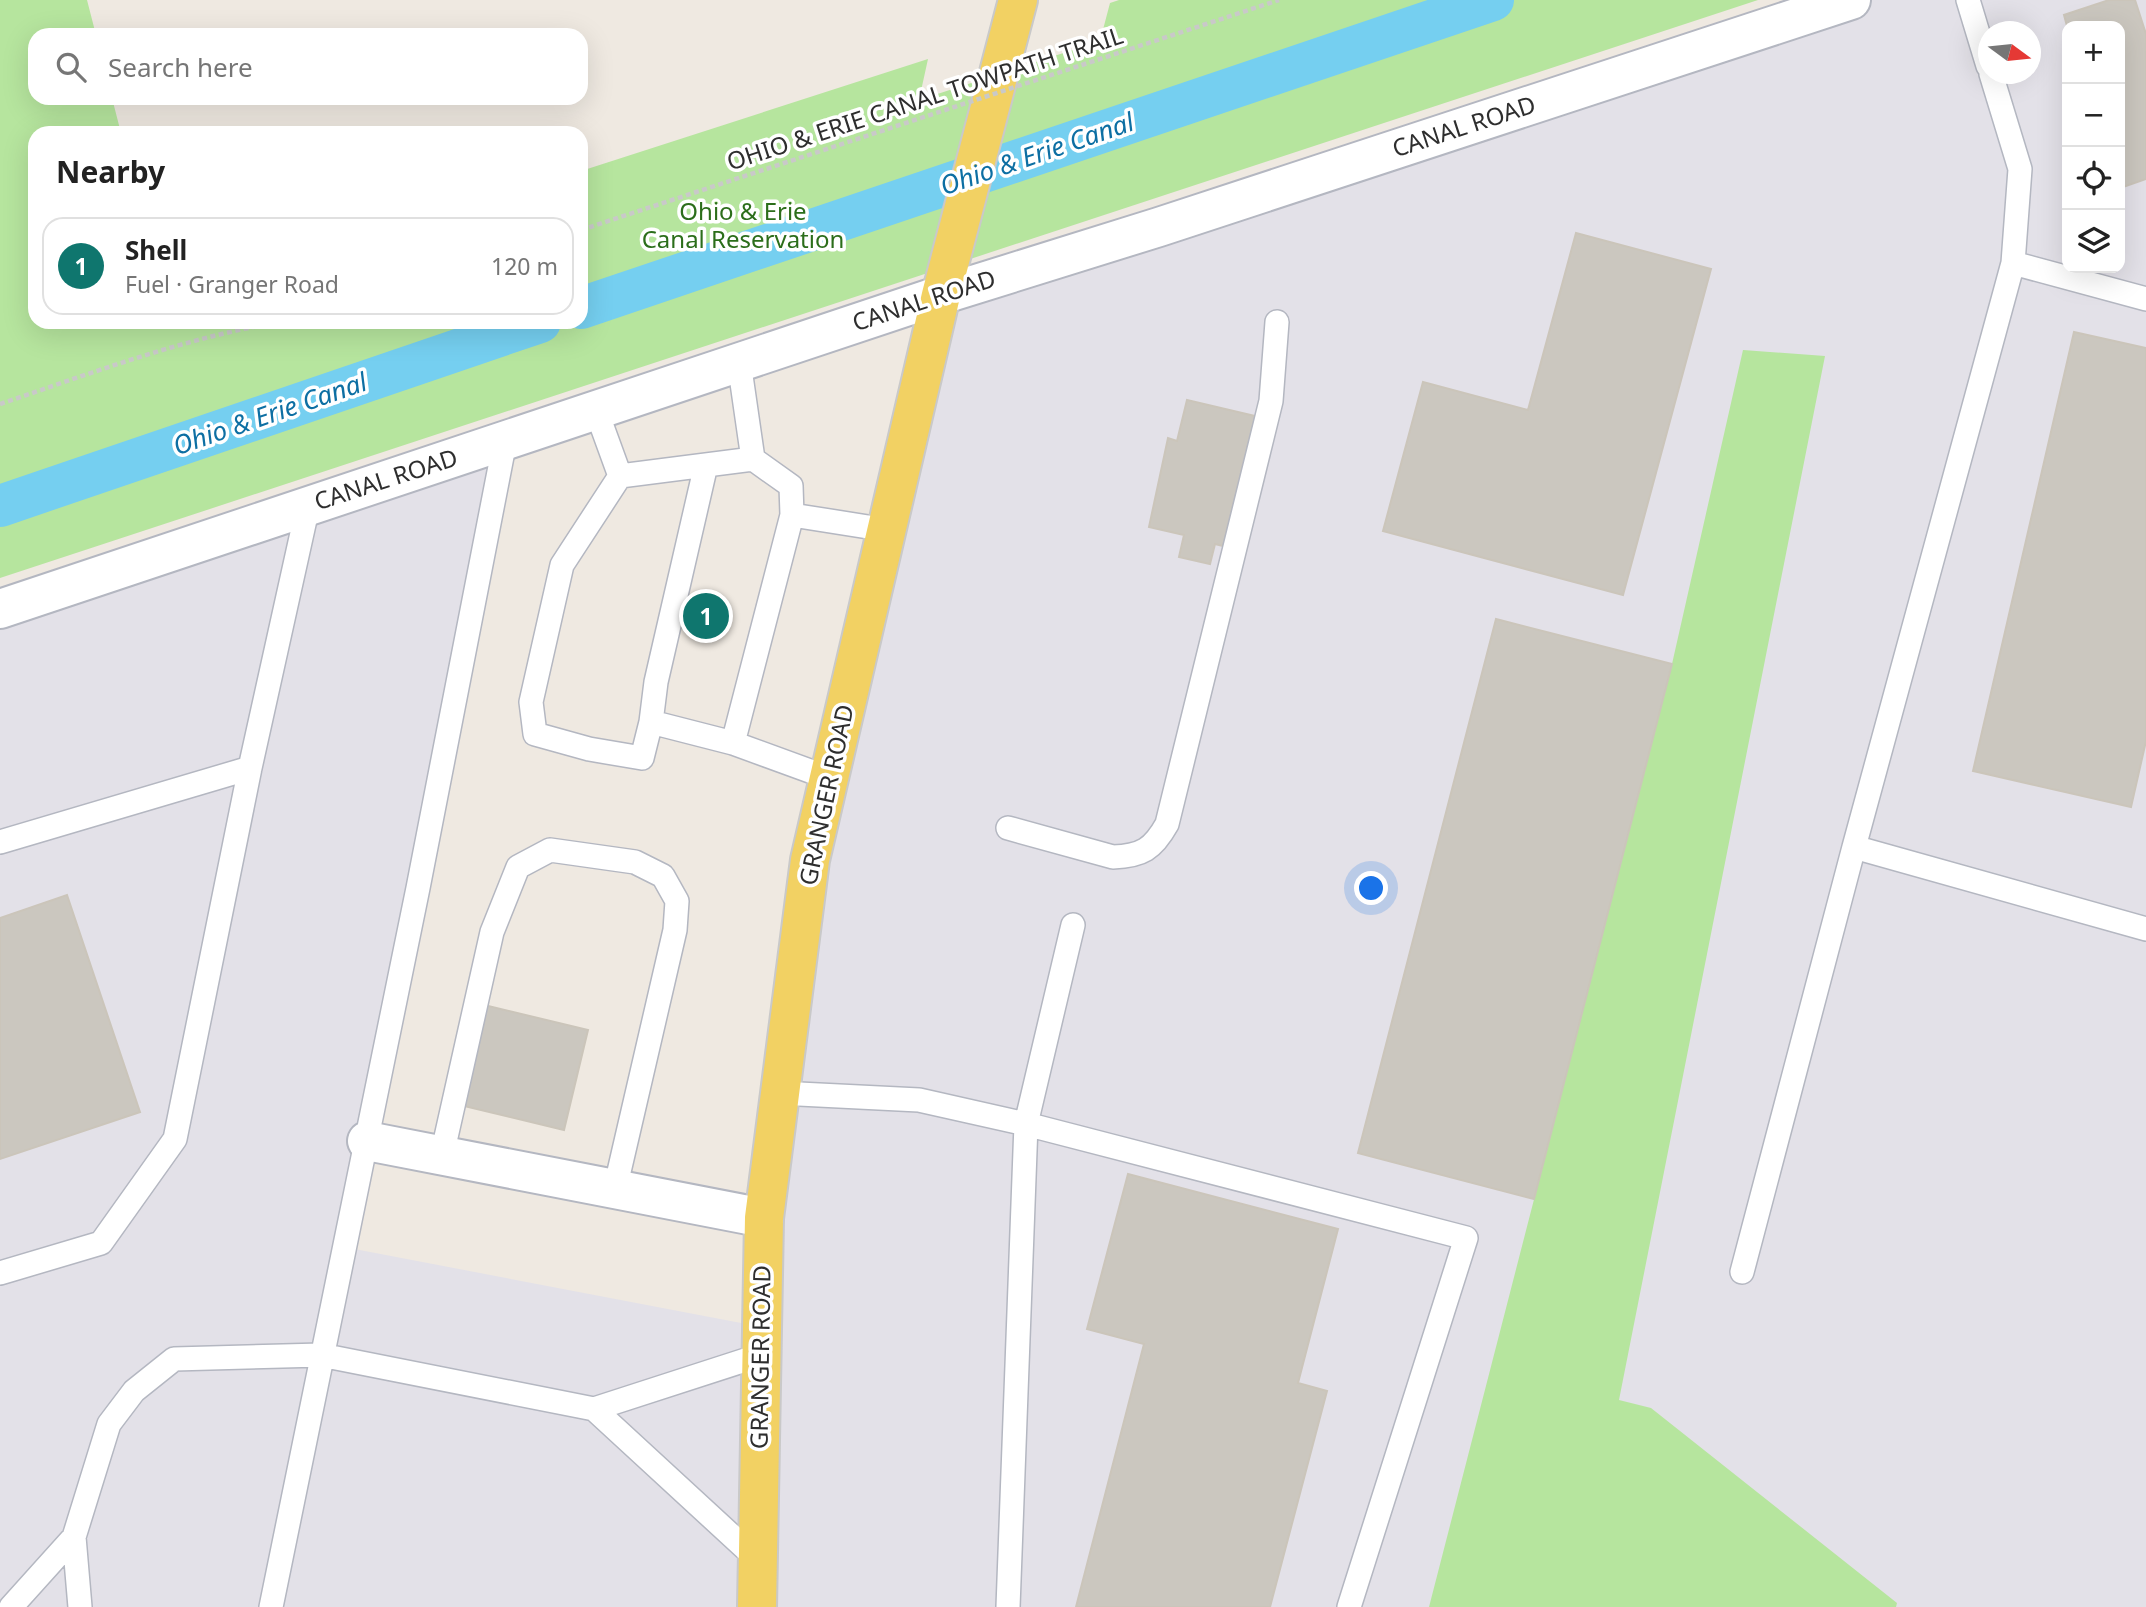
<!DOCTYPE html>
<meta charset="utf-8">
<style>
body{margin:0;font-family:"Noto Sans",sans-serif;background:#f2f2f2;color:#222}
.controls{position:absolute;right:21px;top:21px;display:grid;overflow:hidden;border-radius:14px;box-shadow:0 7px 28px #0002}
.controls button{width:63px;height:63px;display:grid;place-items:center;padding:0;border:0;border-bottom:2px solid #e0e0e0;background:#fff;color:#222;font:35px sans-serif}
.compass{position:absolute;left:1978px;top:21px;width:63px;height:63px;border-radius:50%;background:#fff;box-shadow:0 7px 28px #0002;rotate:105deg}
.you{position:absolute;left:1372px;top:889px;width:24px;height:24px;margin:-18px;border:5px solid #fff;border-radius:50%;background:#1a73e8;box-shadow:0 0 0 10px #1a73e833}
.badge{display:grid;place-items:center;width:46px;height:46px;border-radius:50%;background:#0f766e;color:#fff;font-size:23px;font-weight:700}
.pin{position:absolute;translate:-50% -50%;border:4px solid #fff;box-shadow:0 2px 7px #0006}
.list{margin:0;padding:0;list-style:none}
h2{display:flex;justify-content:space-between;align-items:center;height:91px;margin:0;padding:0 28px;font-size:30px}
h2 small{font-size:23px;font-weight:400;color:#767676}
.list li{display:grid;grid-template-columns:46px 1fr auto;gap:21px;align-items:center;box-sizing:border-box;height:98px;margin:0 14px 14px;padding:0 14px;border:2px solid #e0e0e0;border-radius:21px}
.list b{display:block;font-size:26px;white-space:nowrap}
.list p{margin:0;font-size:23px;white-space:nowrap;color:#767676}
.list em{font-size:23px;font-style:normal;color:#767676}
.icon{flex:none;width:38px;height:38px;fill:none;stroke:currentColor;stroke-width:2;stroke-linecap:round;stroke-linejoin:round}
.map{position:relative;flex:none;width:2146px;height:1607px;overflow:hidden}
.search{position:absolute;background:#fff;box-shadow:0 7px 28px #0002;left:28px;top:28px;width:560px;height:77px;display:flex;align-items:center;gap:18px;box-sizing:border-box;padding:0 24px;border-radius:21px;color:#767676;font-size:26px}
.panel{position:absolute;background:#fff;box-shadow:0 7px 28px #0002;left:28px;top:126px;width:560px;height:203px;border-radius:21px}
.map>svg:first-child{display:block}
.industrial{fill:#e3e1e8;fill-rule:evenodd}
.green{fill:#b6e59e}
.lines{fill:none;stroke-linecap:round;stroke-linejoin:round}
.canal{stroke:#75cff0;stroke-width:42}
.building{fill:#cbc7bf;stroke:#cbc5ba;stroke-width:2}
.service-casing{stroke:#b4b7c1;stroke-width:26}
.minor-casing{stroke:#b4b7c1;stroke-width:42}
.tertiary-casing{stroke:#b4b7c1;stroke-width:42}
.primary-casing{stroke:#c9c9c9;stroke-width:42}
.path{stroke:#c9c9c9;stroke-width:4.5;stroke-dasharray:5 3.5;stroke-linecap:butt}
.service{stroke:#fff;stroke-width:23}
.minor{stroke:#fff;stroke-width:38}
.tertiary{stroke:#fff;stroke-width:38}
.primary{stroke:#f2d163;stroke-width:38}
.path-bridge{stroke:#c9c9c9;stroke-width:4.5;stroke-dasharray:5 3.5;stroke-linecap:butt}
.labels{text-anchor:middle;stroke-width:7;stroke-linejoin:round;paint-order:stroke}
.street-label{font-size:24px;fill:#2e2e2e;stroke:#fff}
.park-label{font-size:24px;fill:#2c6e1b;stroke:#fff}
.water-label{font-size:26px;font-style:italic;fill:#0d6fa3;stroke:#fff}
</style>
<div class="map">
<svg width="2146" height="1607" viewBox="0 0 2146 1607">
<rect width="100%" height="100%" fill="#efe9e1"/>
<path class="industrial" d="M1850 0H2146V1607H0V609L505 441 344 1247 762 1327 779 1093 941 295ZM2067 26H2120V268H2067ZM1988 32H2030V74H1988Z"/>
<path class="green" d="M0 0H87L96 35H35V98H112L121 133H35V322H581V171L928 59 919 100 1100 41 1110 3 1119 0H1758L0 578Z
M1743 350 1825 356 1619 1400 1651 1408 1897 1603 1896 1607H1429L1672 664Z"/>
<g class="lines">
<path class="canal" d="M581 308 1493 0
M0 506 540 322"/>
</g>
<path class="building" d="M2109 0H2135L2146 34V179L2120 188V26H2067L2064 15Z
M1576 233 1711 269 1623 595 1383 531 1423 382 1528 410Z
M2074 332 2146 348V741L2131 807 1973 771Z
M1187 400 1255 416 1223 546 1215 544 1210 564 1179 557 1184 535 1149 527 1168 438 1177 441Z
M1496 619 1672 664 1534 1199 1358 1153Z
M67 895 140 1112 0 1159V918Z
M484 1005 588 1030 564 1130 460 1105Z
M1128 1174 1338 1229 1298 1383 1327 1391 1270 1607H1076L1144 1344 1087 1329Z"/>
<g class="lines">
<defs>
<path id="service" d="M1968 0 1988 66
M1991 74 2020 169 2013 263 1854 847 2146 929
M2013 263 2146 299
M596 410 620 476 753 459 739 362
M753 459 791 486 792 515 733 743 829 778
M620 476 562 565 531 702 535 734 589 749 642 758 651 722 733 743
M792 515 887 530
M651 722 656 682 706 465
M1008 828 1113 857C1142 856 1153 849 1167 824L1271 401 1277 322
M0 842 250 768
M1073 925 1026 1124 1466 1238 1349 1607
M779 1093 919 1100 1026 1124 1008 1607
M442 1155 492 932 518 867 550 850 635 862 663 876 677 901 675 930 615 1189
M1742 1272 1854 847
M0 1273 101 1243 175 1139 250 768 308 506
M594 1409 758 1560
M11 1607 74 1537
M80 1607 74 1537 109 1424 134 1391 174 1359 321 1355 594 1409 761 1355
M271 1607 418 888 505 441"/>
<path id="minor" d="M367 1141 764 1218"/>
<path id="tertiary" d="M0 609 941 295 1159 227 1851 0"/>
<path id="primary" d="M757 1607 764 1218 810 860 941 295 1018 0"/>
</defs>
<use href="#service" class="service-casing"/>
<use href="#minor" class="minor-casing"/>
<use href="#tertiary" class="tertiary-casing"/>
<use href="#primary" class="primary-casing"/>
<path class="path" d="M0 404C92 373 184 338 280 322"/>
<use href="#service" class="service"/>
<use href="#minor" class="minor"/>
<use href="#tertiary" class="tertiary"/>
<use href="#primary" class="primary"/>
<path class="path-bridge" d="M581 230 1279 0"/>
</g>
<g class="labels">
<g class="street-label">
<text transform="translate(925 99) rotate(-18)" y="8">OHIO &amp; ERIE CANAL TOWPATH TRAIL</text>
<text transform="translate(1464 127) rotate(-18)" y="8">CANAL ROAD</text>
<text transform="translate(924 301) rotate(-18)" y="8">CANAL ROAD</text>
<text transform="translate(386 480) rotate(-18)" y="8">CANAL ROAD</text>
<text transform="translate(827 795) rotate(-78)" y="8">GRANGER ROAD</text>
<text transform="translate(761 1357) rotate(-89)" y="8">GRANGER ROAD</text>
</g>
<g class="park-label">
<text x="743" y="220">Ohio &amp; Erie<tspan x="743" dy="28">Canal Reservation</tspan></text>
</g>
<g class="water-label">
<text transform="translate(1037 154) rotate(-19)" y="9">Ohio &amp; Erie Canal</text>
<text transform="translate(270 414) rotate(-19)" y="9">Ohio &amp; Erie Canal</text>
</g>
</g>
</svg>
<div class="controls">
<button>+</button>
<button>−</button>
<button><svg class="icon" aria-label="locate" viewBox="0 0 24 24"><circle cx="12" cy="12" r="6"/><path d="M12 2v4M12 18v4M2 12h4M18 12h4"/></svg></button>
<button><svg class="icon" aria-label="layers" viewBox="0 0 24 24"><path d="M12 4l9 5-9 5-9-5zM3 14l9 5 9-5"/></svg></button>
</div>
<svg class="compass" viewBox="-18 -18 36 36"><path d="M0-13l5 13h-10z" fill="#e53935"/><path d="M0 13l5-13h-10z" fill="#767676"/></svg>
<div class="you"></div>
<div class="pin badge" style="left:706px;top:616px">1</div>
<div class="search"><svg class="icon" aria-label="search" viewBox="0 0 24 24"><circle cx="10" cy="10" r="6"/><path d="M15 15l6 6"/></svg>Search here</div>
<section class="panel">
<h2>Nearby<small></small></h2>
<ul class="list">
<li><span class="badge">1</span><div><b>Shell</b><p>Fuel · Granger Road</p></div><em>120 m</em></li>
</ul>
</section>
</div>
